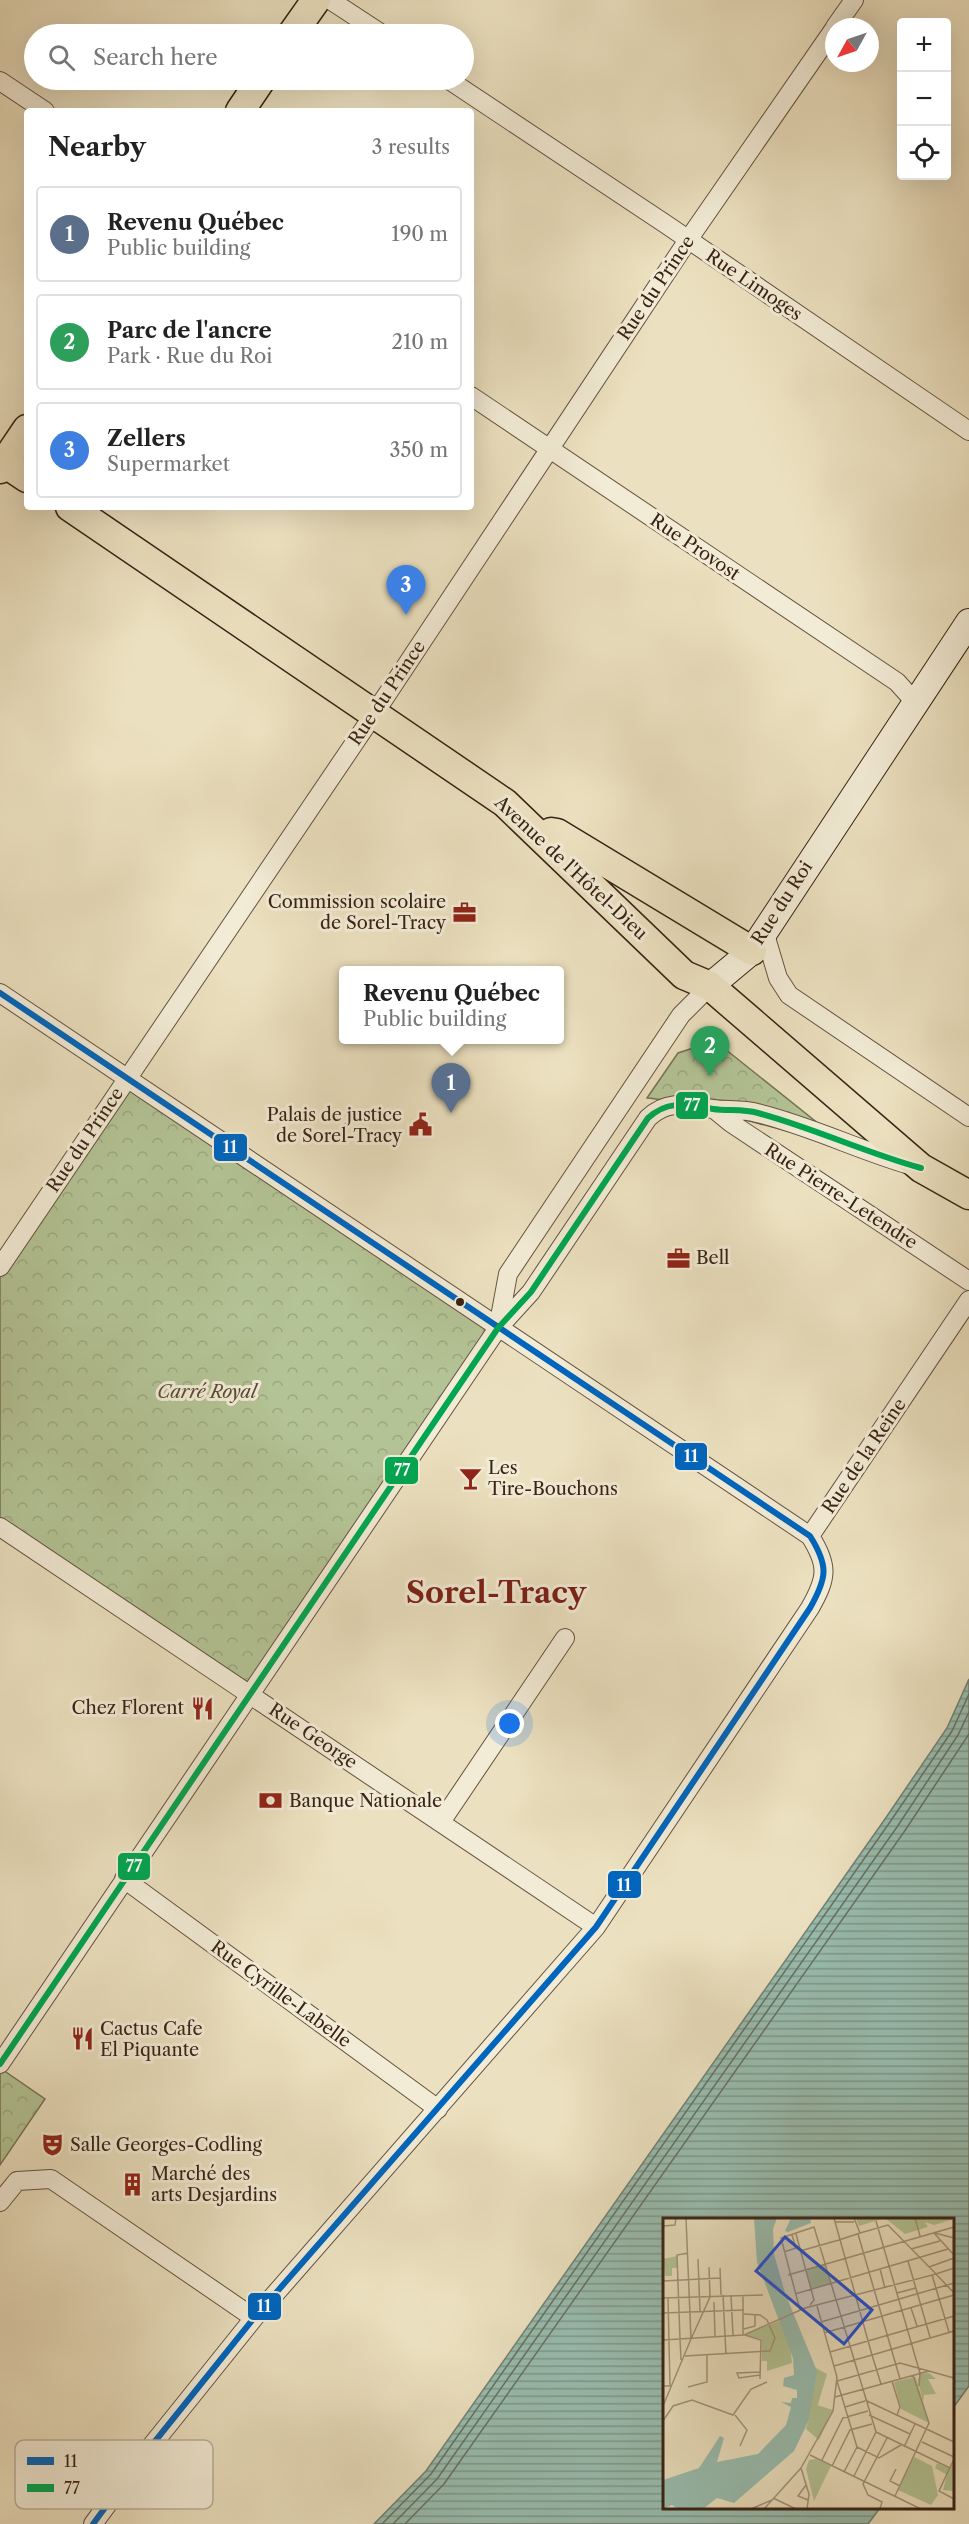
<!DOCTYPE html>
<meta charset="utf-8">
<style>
body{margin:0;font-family:"Libre Caslon Text",serif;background:#f2f2f2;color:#222}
.controls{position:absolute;right:18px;top:18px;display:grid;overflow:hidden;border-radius:6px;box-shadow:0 6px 24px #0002}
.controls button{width:54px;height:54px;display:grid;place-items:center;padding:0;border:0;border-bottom:2px solid #e0e0e0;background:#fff;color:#222;font:30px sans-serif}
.compass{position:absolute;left:825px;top:18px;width:54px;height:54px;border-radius:50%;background:#fff;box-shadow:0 6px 24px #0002;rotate:230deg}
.you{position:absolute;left:510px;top:1724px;width:21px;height:21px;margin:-15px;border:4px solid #fff;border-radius:50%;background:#1a73e8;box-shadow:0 0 0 9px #1a73e833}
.badge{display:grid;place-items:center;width:39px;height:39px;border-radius:50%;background:#8f2418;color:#fff;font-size:20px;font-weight:700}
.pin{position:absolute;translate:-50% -50px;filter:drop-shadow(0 2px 3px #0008)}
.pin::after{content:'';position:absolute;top:32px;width:21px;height:18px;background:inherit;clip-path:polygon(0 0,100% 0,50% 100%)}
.popup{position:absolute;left:339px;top:966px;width:225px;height:78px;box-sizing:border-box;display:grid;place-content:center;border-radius:6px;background:#fff;filter:drop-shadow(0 2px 4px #0005);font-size:20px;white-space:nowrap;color:#767676}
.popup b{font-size:22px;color:#222}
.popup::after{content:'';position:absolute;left:50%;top:100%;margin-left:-12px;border:12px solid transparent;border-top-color:#fff}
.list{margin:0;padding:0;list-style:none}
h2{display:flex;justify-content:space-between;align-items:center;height:78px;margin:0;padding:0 24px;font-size:26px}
h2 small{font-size:20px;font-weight:400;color:#767676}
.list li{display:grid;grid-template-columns:39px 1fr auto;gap:18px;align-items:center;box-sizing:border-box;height:96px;margin:0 12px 12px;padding:0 12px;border:2px solid #e0e0e0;border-radius:6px}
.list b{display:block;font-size:22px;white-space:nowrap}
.list p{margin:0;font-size:20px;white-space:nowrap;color:#767676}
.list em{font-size:20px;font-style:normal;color:#767676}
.icon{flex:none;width:33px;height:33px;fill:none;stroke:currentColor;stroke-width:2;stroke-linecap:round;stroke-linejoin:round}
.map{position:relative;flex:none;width:969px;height:2524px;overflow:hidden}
.search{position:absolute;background:#fff;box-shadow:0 6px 24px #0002;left:24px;top:24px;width:450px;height:66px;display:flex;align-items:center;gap:15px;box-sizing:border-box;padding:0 21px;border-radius:33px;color:#767676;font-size:22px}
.panel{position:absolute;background:#fff;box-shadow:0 6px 24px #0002;left:24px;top:108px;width:450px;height:402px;border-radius:6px}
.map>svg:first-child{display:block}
.park{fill:url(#park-crowns);stroke:#767355;stroke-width:1.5}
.water{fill:url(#water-rules);stroke:#727f71;stroke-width:1.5}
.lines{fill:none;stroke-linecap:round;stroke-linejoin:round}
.shore{stroke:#687062;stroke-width:1.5}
.minor-casing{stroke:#655240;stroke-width:20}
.secondary-casing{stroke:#382315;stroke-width:28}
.primary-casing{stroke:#382315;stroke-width:31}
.minor{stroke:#f2ebd5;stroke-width:18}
.secondary{stroke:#f2ebd5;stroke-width:26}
.primary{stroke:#ebe0bf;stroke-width:28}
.bus-1-casing{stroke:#f2ebd5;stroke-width:10}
.bus-2-casing{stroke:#f2ebd5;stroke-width:10}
.bus-1{stroke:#0065bd;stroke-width:6}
.bus-2{stroke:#00a651;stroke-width:6}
.bus-dot{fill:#382315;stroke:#f2ebd5;stroke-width:2}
.labels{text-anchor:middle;stroke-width:6;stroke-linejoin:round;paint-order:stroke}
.street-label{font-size:18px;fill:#382315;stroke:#f2ebd5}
.poi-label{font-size:18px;fill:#382315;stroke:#f2ebd5;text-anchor:start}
.park-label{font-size:18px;font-style:italic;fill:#574b35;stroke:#f2ebd5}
.town-label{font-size:30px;font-weight:bold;fill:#7a1f14;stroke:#f2ebd5}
.inset-road{fill:none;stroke:#a3947b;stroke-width:1.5}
.view{fill:#1d4ed8;fill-opacity:0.15;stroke:#1d4ed8;stroke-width:3}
.inset-edge{fill:none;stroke:#382315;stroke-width:3}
.key{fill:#f2ebd5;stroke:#baaf9b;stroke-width:1.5}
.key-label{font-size:16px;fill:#382315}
.line-badge{stroke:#f2ebd5;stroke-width:2}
.badge-label{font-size:16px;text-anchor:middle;font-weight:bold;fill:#fff}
</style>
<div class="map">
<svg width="969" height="2524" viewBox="0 0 969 2524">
<defs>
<pattern id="park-crowns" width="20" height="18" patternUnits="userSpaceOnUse" patternTransform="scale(1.5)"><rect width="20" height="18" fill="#b3c395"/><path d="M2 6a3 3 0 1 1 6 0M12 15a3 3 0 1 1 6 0" fill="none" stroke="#9ba780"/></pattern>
<pattern id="water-rules" width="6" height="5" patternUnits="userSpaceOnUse" patternTransform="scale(1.5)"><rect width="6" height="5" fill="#98bdaf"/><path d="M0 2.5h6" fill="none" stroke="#7d998d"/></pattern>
</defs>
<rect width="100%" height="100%" fill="#ebe0bf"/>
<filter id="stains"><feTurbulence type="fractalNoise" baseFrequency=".00333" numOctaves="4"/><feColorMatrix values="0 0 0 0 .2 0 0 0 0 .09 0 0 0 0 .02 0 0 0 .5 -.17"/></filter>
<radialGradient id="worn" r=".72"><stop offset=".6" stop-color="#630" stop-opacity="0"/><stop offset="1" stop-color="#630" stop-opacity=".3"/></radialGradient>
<path class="park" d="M715 1041 849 1148 680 1102 647 1098 678 1053Z
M123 1083 494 1333 250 1695 0 1523V1267Z
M3 2070 45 2099 0 2165V2074Z"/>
<path class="water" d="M969 1679V2386L953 2408 952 2220H664V2508H880L868 2524H374L426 2471 885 1819 947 1728Z"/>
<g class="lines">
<path class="shore" d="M382 2524 431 2474 890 1822 952 1731 969 1694
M393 2524 437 2479 897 1827 958 1735 969 1712
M405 2524 444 2484 904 1832 969 1734"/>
<defs>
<path id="minor" d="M330 0 382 34
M835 27 854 0
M449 80 667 225 969 431
M0 81 45 111
M471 396 897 682 915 702
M764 931 778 978 789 995 969 1117
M0 993 810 1536C829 1566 827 1578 810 1608L596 1927 254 2318 144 2455 93 2524
M714 1109 731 1123 969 1281
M0 1267 374 714 688 240 834 29
M498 1328 508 1274 681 1015 710 986
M0 1527 596 1927
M810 1536 969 1300
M441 1822 565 1638
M124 1879 438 2109
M0 2064 498 1328 531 1292 648 1118C668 1099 687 1105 712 1109 727 1111 742 1109 757 1113 811 1126 860 1151 913 1166
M0 2202 17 2181 51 2179 254 2318"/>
<path id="secondary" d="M710 986 752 951 969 622"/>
<path id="primary" d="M292 34 316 0
M240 111 261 80
M0 460 27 478
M0 469 27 429
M70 507 505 803 684 975 710 986 921 1168 969 1195
M551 832 557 833 752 951"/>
</defs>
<use href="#minor" class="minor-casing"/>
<use href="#secondary" class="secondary-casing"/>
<use href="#primary" class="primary-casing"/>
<use href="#minor" class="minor"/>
<use href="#secondary" class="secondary"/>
<use href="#primary" class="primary"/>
<defs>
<path id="bus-1" d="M0 993 810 1536C829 1566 827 1578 810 1608L596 1927 254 2318 144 2455 93 2524"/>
<path id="bus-2" d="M0 2064 498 1328 531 1292 648 1118C669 1099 687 1105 713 1109 728 1111 743 1109 758 1113 814 1128 866 1153 921 1168"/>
</defs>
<use href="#bus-1" class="bus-1-casing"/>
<use href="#bus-2" class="bus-2-casing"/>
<use href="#bus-1" class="bus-1"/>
<use href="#bus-2" class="bus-2"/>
</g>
<defs>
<symbol id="office-bare" viewBox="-9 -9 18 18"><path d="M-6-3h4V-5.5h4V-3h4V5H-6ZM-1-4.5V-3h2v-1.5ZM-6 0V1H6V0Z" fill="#8f2418" stroke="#f2ebd5" stroke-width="2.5" paint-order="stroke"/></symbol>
<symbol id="civic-bare" viewBox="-9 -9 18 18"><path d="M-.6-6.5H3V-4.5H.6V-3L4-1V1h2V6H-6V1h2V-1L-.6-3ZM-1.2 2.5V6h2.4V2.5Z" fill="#8f2418" stroke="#f2ebd5" stroke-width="2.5" paint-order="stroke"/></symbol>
<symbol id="bar-bare" viewBox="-9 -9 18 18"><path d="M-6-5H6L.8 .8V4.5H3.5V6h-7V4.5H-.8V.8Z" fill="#8f2418" stroke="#f2ebd5" stroke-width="2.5" paint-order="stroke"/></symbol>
<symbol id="restaurant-bare" viewBox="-9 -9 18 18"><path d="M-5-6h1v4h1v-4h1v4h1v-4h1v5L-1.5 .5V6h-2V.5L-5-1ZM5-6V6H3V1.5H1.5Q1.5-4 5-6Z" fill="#8f2418" stroke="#f2ebd5" stroke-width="2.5" paint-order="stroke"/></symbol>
<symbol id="bank-bare" viewBox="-9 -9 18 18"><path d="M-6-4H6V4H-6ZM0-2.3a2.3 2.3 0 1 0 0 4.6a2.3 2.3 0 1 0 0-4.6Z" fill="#8f2418" stroke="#f2ebd5" stroke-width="2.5" paint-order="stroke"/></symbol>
<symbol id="theatre-bare" viewBox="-9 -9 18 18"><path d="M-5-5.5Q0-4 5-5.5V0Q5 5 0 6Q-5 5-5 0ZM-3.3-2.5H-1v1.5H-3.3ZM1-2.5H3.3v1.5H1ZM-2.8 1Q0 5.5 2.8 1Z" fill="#8f2418" stroke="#f2ebd5" stroke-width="2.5" paint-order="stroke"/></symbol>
<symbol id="building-bare" viewBox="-9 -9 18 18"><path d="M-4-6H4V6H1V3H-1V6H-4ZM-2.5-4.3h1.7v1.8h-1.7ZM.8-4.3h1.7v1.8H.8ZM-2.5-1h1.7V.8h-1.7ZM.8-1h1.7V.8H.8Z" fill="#8f2418" stroke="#f2ebd5" stroke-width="2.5" paint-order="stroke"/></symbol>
</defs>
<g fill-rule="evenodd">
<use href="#office-bare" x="448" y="896" width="33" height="33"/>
<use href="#civic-bare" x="404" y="1108" width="33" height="33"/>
<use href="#office-bare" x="662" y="1242" width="33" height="33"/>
<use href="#bar-bare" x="454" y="1462" width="33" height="33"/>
<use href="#restaurant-bare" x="186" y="1692" width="33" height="33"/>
<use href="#bank-bare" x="254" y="1784" width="33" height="33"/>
<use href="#restaurant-bare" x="66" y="2022" width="33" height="33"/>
<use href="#theatre-bare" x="36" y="2128" width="33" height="33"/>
<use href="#building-bare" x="116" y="2168" width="33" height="33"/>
</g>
<circle class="bus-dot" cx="460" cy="1302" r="5"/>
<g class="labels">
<g class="street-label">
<text transform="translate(754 285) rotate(34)" y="6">Rue Limoges</text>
<text transform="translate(656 288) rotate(-56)" y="6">Rue du Prince</text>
<text transform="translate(695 547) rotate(34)" y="6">Rue Provost</text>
<text transform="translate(387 693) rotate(-56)" y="6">Rue du Prince</text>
<text transform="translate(571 868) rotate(43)" y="6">Avenue de l'Hôtel-Dieu</text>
<text transform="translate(782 903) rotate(-57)" y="6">Rue du Roi</text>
<text transform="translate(85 1140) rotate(-56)" y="6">Rue du Prince</text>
<text transform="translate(841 1196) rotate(33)" y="6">Rue Pierre-Letendre</text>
<text transform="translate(864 1456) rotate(-56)" y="6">Rue de la Reine</text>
<text transform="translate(313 1736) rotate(34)" y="6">Rue George</text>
<text transform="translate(281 1994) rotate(36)" y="6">Rue Cyrille-Labelle</text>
</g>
<g class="poi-label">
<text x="446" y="908" text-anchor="end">Commission scolaire<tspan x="446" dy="21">de Sorel-Tracy</tspan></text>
<text x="402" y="1121" text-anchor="end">Palais de justice<tspan x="402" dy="21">de Sorel-Tracy</tspan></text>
<text x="696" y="1264">Bell</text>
<text x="488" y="1474">Les<tspan x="488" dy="21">Tire-Bouchons</tspan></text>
<text x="184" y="1714" text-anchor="end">Chez Florent</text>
<text x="289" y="1807">Banque Nationale</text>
<text x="100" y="2035">Cactus Cafe<tspan x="100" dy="21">El Piquante</tspan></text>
<text x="70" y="2151">Salle Georges-Codling</text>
<text x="151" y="2180">Marché des<tspan x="151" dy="21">arts Desjardins</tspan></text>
</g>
<g class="park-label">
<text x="207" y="1398">Carré Royal</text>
</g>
<g class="town-label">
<text x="496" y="1603">Sorel-Tracy</text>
</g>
</g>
<g transform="translate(663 2218)">
<rect width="291" height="291" fill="#ebe0bf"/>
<path d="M153 150 164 156 148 210 146 202ZM266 155 273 161H265L273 176 261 177 260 185 255 162 257 156ZM251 239 269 248 275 277 268 287 235 272ZM291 242V273L280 272 284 257 272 250 274 245 287 251Z" fill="#b3c395"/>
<path d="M193 0H291V1L271 7 262 4 265 9 242 16 222 0 196 8ZM14 38V50H9V58H2L0 41ZM162 46 168 65 148 71 143 52ZM116 103 127 125 129 145 104 153V143H99V121L81 117ZM252 159 253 160 266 205 238 191 231 164ZM151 186 170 192 156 222 143 211ZM153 241 168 248 151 283 143 251 146 242Z" fill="#b3c395"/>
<path d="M91 0H114L110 11 111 36 122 75 154 153 146 202 131 233 71 285 54 280 40 291H15L9 287 0 291V262L36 250 57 218 61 220 54 244 95 236 123 207 128 189 118 184 128 185 129 180H134V172L120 168 121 160 131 157 130 140 94 44ZM128 0H147L148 5 125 14 122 13Z" fill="#98bdaf"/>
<path class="inset-road" d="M23 0 28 121M171 0 209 137 171 148M252 0 257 18M213 3 257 155 256 168M172 4H191M0 8 12 7 13 0M197 15 225 7 273 56 291 50M271 15 291 37M272 15 291 20M133 16 151 82 147 87M195 16 237 161M176 22 197 15 191 0M248 31 277 23M137 33 176 22M121 34 133 30 129 17M35 41 37 93M245 43 267 119M266 49 291 40M57 50 58 77M217 51 222 70M125 57 291 9M269 57 286 114M0 63 57 60M234 75 253 70M132 76 285 31M60 77 63 137M68 77 70 117M0 80 100 77M51 84 52 118M248 90 254 108M137 92 118 20 151 9 213 214M0 95 81 92M158 104 291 65M81 111 92 108V96M161 115 291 77M80 117V77M82 117 98 122 97 161M17 121 14 37 25 35M17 121 18 142M28 121 47 79 46 49M0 122 81 117 142 90 273 56 291 75M167 134 291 98M22 138 107 133 112 120 104 102 97 97 81 96M97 157 76 160 74 155 97 154M229 163 237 189 234 197M218 166 209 137 291 113M0 168H7L5 79M25 169 44 164V137M172 179 266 153M202 182 291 224M0 188 28 121M182 189 202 183M72 197 84 212 77 228M206 197 247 216M0 203 10 188 29 182 70 197 88 171 104 164M213 214 287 250M259 224 291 239M194 229 216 240 238 227M241 229 252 206M147 237 258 291M291 241 276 273 291 281M159 242 180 200 205 193M169 248 187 212 209 206M233 251 227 263 237 268M181 254 194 229 174 163 237 145 291 160M191 258 213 214M143 267 135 278 145 282M232 278 266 205 250 157M110 280 133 291M88 291 109 282M101 291 138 250M144 291 146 276 138 250 170 193 174 159 154 88M217 291 219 284 205 277 200 266 224 220"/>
<path class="view" d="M122 19 209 92 181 126 93 53Z"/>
<rect width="291" height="291" class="inset-edge"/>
</g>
<rect x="15" y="2440" width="198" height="69" rx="9" class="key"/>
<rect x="27" y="2457" width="27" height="8" fill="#0065bd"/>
<rect x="27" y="2484" width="27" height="8" fill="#00a651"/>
<g class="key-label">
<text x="64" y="2467">11</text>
<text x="64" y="2494">77</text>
</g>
<g class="line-badge">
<rect x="675" y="1091" width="34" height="29" rx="6" fill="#00a651"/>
<rect x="213" y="1133" width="35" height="29" rx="6" fill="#0065bd"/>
<rect x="674" y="1442" width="34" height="29" rx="6" fill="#0065bd"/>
<rect x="384" y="1456" width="35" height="29" rx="6" fill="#00a651"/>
<rect x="117" y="1852" width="34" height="29" rx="6" fill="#00a651"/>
<rect x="607" y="1870" width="35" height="29" rx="6" fill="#0065bd"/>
<rect x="247" y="2292" width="35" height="29" rx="6" fill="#0065bd"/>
</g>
<g class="badge-label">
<text x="692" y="1111">77</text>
<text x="230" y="1153">11</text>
<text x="691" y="1462">11</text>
<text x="402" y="1476">77</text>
<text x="134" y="1872">77</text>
<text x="624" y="1891">11</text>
<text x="264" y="2312">11</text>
</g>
<rect width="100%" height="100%" filter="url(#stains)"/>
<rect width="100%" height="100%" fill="url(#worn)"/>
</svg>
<div class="controls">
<button>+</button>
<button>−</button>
<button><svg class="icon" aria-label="locate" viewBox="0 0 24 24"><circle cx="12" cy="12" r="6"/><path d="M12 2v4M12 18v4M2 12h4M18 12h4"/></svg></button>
</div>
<svg class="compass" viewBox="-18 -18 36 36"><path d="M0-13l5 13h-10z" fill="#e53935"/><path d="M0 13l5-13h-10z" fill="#767676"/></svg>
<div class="you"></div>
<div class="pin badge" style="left:451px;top:1113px;background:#5c6f8a">1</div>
<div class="popup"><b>Revenu Québec</b>Public building</div>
<div class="pin badge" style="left:710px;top:1076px;background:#2e9e5b">2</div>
<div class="pin badge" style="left:406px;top:615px;background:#3f7fe0">3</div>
<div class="search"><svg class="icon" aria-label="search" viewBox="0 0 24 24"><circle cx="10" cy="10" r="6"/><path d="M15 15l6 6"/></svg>Search here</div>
<section class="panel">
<h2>Nearby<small>3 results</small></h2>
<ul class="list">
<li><span class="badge" style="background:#5c6f8a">1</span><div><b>Revenu Québec</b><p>Public building</p></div><em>190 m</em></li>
<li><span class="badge" style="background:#2e9e5b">2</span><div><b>Parc de l'ancre</b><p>Park · Rue du Roi</p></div><em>210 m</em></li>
<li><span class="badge" style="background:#3f7fe0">3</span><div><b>Zellers</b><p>Supermarket</p></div><em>350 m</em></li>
</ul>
</section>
</div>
